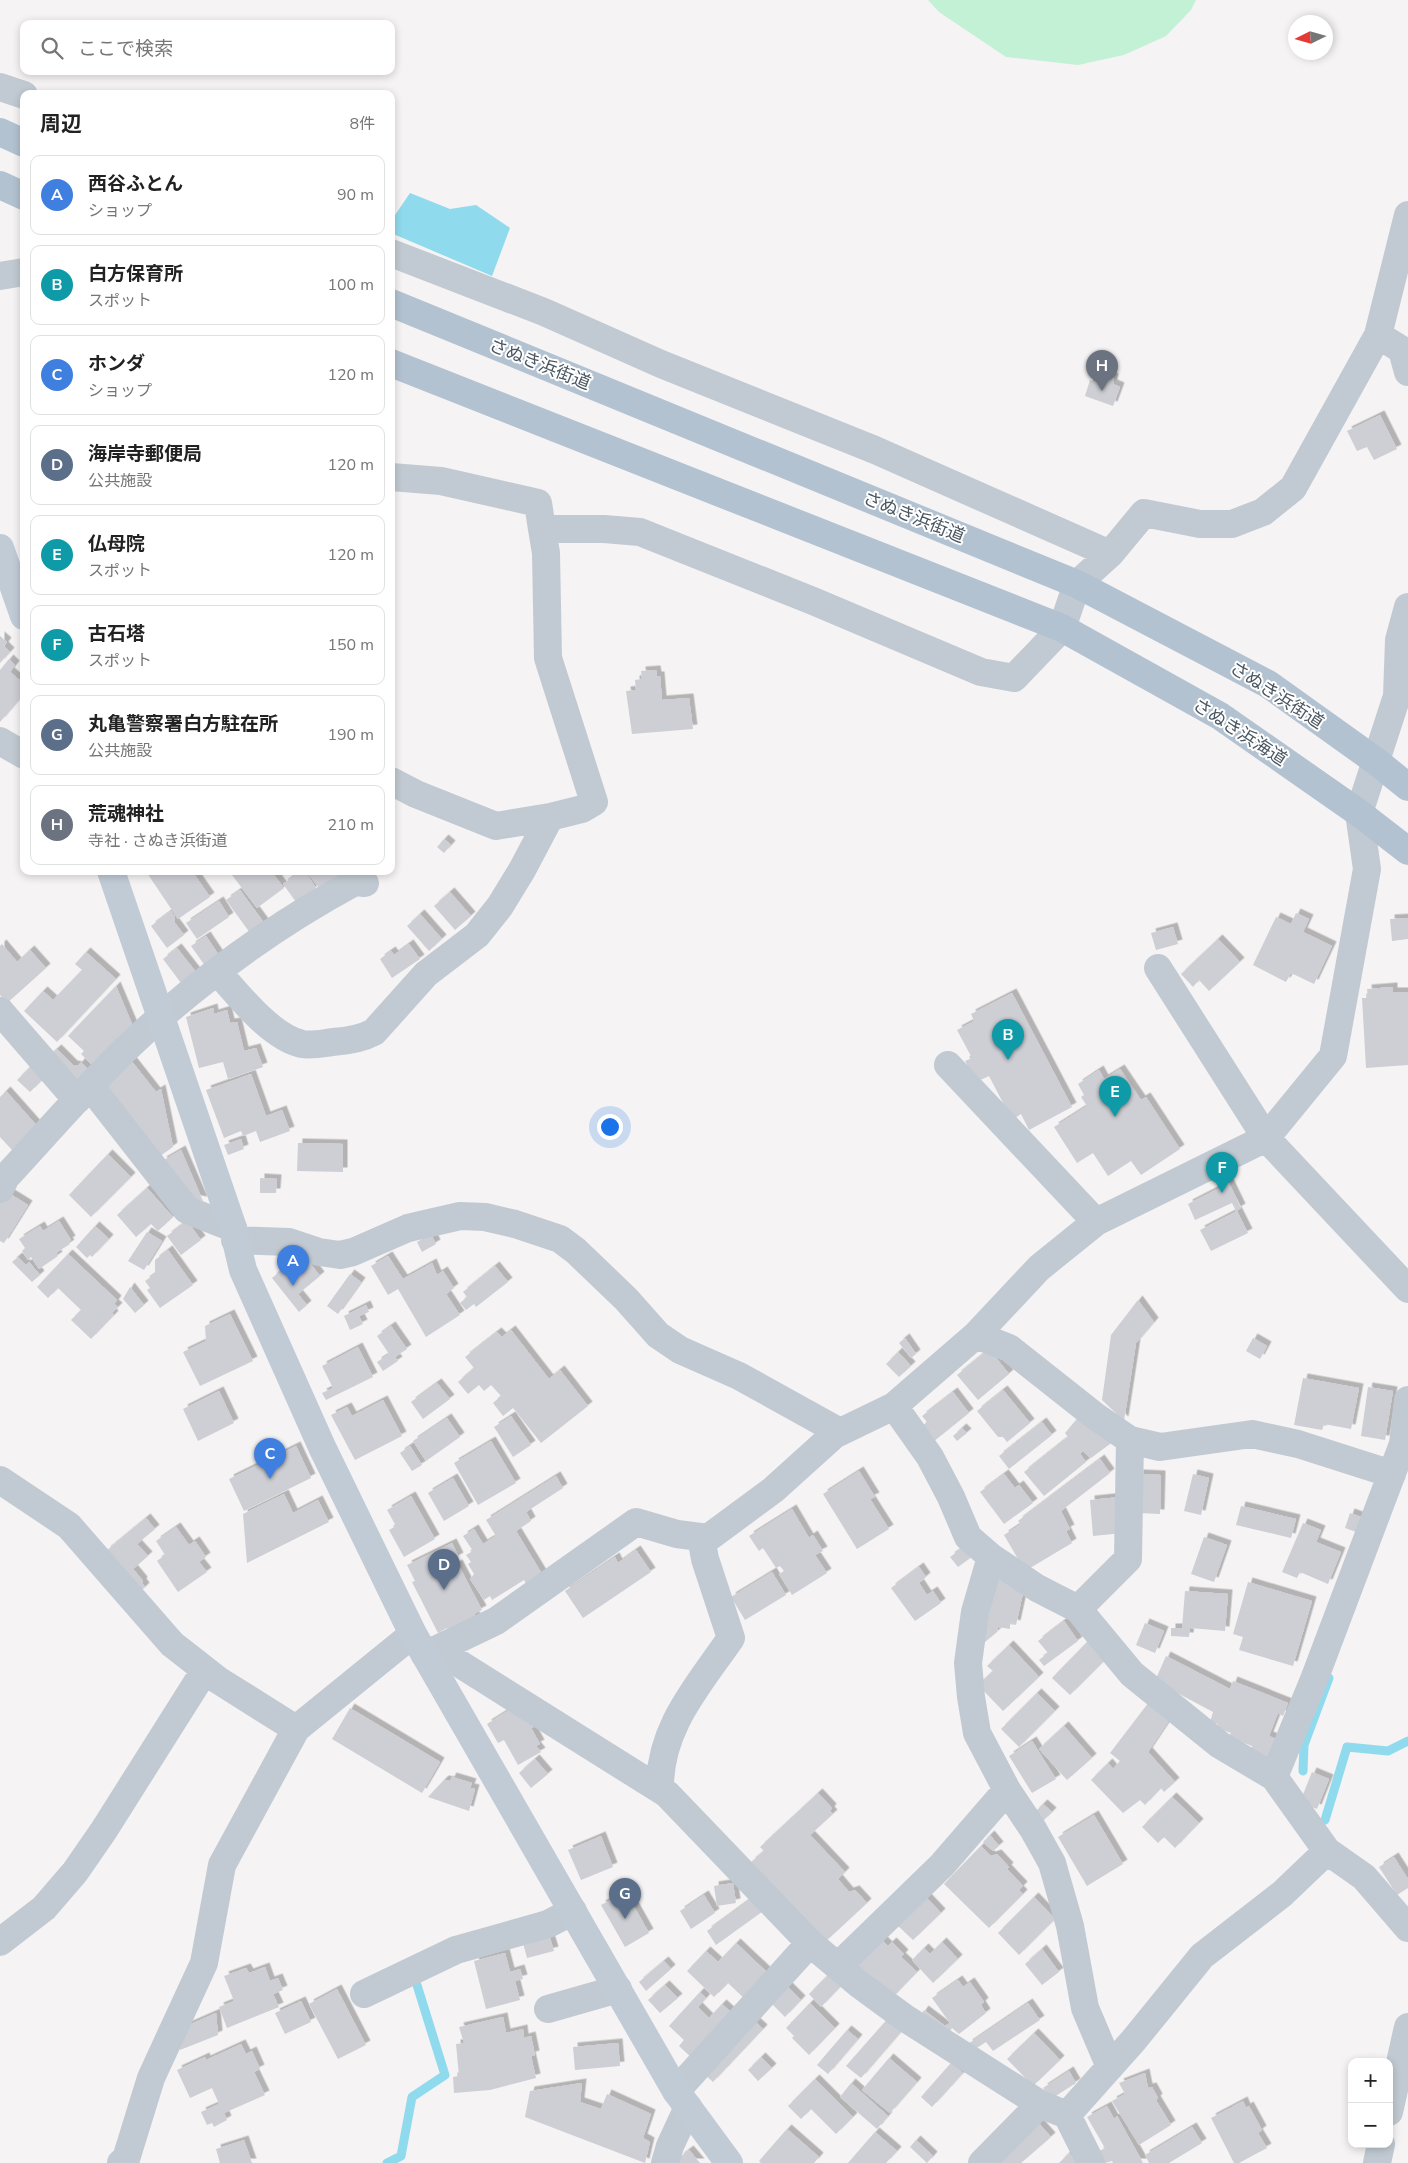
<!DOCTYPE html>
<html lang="ja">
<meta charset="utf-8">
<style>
body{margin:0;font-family:"Nunito Sans","Noto Sans JP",sans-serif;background:#f2f2f2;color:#222}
.controls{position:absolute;right:15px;bottom:15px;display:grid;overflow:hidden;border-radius:10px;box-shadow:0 2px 8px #0003}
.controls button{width:45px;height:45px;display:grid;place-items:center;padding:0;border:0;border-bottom:1px solid #e0e0e0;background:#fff;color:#222;font:25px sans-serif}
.compass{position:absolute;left:1288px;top:15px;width:45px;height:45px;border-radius:50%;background:#fff;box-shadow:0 2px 8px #0003;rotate:265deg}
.you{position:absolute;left:609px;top:1126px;width:18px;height:18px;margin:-12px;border:4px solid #fff;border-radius:50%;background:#1a73e8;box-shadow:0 0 0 8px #1a73e833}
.badge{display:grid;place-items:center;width:32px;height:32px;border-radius:50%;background:#0b8043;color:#fff;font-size:16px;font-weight:700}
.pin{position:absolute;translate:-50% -41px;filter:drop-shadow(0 1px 2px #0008)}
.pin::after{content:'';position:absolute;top:26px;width:18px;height:15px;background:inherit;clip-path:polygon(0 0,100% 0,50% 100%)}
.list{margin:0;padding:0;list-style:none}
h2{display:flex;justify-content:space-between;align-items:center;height:65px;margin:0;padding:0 20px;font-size:21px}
h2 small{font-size:16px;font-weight:400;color:#767676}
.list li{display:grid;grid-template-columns:32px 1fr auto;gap:15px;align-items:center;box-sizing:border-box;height:80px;margin:0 10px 10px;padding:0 10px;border:1px solid #e0e0e0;border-radius:10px}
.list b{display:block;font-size:19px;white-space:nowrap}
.list p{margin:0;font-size:16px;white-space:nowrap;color:#767676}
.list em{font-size:16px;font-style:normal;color:#767676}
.icon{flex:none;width:28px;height:28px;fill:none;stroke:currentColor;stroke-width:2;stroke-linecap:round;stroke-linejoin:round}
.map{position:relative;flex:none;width:1408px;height:2163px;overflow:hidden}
.search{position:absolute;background:#fff;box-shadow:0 2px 8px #0003;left:20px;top:20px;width:375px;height:55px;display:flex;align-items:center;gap:12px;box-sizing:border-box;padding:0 18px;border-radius:10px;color:#767676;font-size:19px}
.panel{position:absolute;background:#fff;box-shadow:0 2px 8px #0003;left:20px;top:90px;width:375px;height:785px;border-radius:10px}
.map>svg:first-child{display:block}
.green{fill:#c3f1d5}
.water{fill:#90daee}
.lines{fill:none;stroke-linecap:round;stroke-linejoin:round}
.stream{stroke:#90daee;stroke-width:9}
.building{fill:#cdcfd5;filter:url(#shadow)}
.street{stroke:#c1cad2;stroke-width:28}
.secondary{stroke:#c1cbd6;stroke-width:28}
.primary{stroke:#b3c2d1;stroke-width:28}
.labels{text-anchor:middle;stroke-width:4;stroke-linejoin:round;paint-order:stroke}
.street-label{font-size:18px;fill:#4a5661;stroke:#fff}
</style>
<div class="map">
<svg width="1408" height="2163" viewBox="0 0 1408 2163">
<defs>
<filter id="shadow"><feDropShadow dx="4.5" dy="-4.5" stdDeviation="0" flood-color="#0004"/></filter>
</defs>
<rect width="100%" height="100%" fill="#f5f3f3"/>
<path class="green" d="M928 0H1196L1191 10 1166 36 1124 55 1078 65 1006 57 939 12Z"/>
<path class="water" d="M410 193 450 209 476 205 510 228 492 276 391 233V221Z"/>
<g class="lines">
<path class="stream" d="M1303 1771 1304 1745 1329 1678
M1325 1820 1347 1747 1388 1751 1408 1741
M387 2163 401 2156 412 2097 445 2075 417 1985"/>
</g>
<path class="building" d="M1104 374 1114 378 1113 384 1120 387 1113 406 1085 396 1090 380 1101 384Z
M1380 415 1397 449 1374 460 1367 447 1357 451 1347 431Z
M0 636 7 642 4 646 10 652 0 663Z
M9 659 15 665 10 672 23 683 20 687 24 690V694L0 722V670Z
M656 670 657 676H660L662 700 689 698 693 729 632 734 626 691 636 690 635 680 642 679 641 671Z
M444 839 451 845 444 853 437 847Z
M149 871H192L210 897 178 919 147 873Z
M229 871H279L274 875 284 888 257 908Z
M301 871H305L316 888 296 902 283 884Z
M306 871H338L342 877 322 892Z
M240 890 267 927 253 937 226 900Z
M450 892 471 916 455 930 434 906Z
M219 901 229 917 197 939 186 923Z
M171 911 175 917V923L184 935 167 948 151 926Z
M1296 913 1309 919 1303 932 1332 946 1314 984 1291 973 1286 982 1253 965 1276 917 1291 924Z
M420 914 442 939 429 951 407 926Z
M1408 918V939L1392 941 1390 919Z
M1173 927 1178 944 1156 950 1151 933Z
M206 936 222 960 208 970 191 946Z
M1218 939 1240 962 1209 991 1199 980 1193 987 1181 974Z
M2 944 17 962 30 950 46 968 7 1003 0 995V946Z
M409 944 420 959 392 978 380 959 391 951 394 955Z
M177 948 199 976 184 987 163 959Z
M86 952 116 979 57 1042 24 1011 43 991 53 1000 82 970 75 964Z
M116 986 135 1031 97 1070 81 1054 84 1051 68 1036Z
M1393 987V992H1408V1065L1366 1068 1362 998H1368L1367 989Z
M1012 993 1072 1107 1029 1130 1021 1114 1012 1120 989 1076 976 1082 965 1061 972 1058 957 1030 974 1021 971 1014Z
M213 1008 214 1014 227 1010 230 1023 237 1022 244 1051 256 1048 263 1067 228 1079 223 1062 199 1068 186 1017Z
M57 1049 73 1065 78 1066 81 1062 94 1075 83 1086 49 1056Z
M130 1059 156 1092 161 1089 173 1147 160 1156 106 1085Z
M31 1066 43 1079 30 1092 17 1080Z
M1120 1069 1141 1100 1146 1097 1180 1149 1141 1175 1131 1161 1108 1176 1093 1153 1077 1163 1054 1127 1087 1106 1081 1097 1084 1095 1078 1084 1099 1070 1104 1079Z
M251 1074 266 1116 282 1110 290 1131 260 1142 256 1131 243 1136 241 1131 224 1138 206 1090Z
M6 1091 38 1127 12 1150 0 1137V1097Z
M241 1139 244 1149 228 1155 224 1145Z
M298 1143 343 1144V1172L297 1171Z
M181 1150 203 1201 192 1199 162 1161Z
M108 1154 131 1177 91 1217 69 1195Z
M260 1178 277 1179 276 1193H260Z
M1229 1183 1241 1208 1236 1211 1232 1203 1195 1220 1188 1204Z
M147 1188 173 1217 158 1231 151 1224 136 1237 117 1215Z
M7 1192 28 1205 4 1243 0 1241V1203Z
M1237 1211 1248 1233 1211 1251 1200 1230Z
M59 1221 71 1240 68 1242 70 1244 56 1253 58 1256 39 1269 31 1257 28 1260 22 1251 25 1248 19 1239 40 1226 43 1231Z
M187 1221 201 1240 181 1255 167 1236Z
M95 1226 109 1239 92 1257 90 1255 87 1258 76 1247Z
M147 1232 162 1241 144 1270 128 1261Z
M431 1234 436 1244 422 1252 417 1242Z
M168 1250 193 1285 160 1308 147 1290 150 1288 145 1281 155 1274V1260Z
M302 1253 320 1276 298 1294 307 1305 299 1312 272 1278Z
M68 1254 117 1300 114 1304 118 1307 112 1313 114 1315 91 1339 71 1320 81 1310 58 1288 48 1298 37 1287Z
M388 1256 403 1279 432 1263 437 1275 443 1271 454 1288 446 1294 460 1315 426 1337 398 1289 388 1295 371 1266Z
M18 1257 26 1265 29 1262 40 1275 32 1282 12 1262Z
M495 1266 508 1282 476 1307 474 1304 466 1310 460 1303 467 1297 463 1292Z
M350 1274 361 1282 338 1314 327 1306Z
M130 1287 144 1305 135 1313 123 1299Z
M1138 1300 1154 1322 1136 1343 1124 1421 1102 1400 1111 1335Z
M366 1305 369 1312 359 1316 363 1324 350 1330 344 1316Z
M230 1314 253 1361 200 1386 183 1352 206 1341 205 1326Z
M391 1326 407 1349 395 1357 398 1361 383 1371 377 1362 389 1354 377 1336Z
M511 1330 549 1379 560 1370 588 1406 541 1443 513 1408 503 1416 493 1403 501 1396 491 1385 484 1391 479 1385 468 1394 458 1382 474 1368 465 1357 497 1332 502 1337Z
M905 1338 916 1354 911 1358 899 1343Z
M1253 1338 1267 1346 1260 1359 1246 1351Z
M358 1347 373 1377 326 1400 322 1393 333 1388 322 1366Z
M989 1349 1009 1374 978 1400 957 1375Z
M898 1352 911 1366 899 1377 886 1364Z
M1303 1378 1359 1388 1351 1429 1324 1424 1322 1430 1294 1425Z
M437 1383 450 1399 423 1419 411 1402Z
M1368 1387 1393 1391 1385 1440 1361 1436Z
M1003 1390 1030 1423 1007 1442 1003 1437H998L977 1411Z
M219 1391 234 1423 198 1441 183 1409Z
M953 1392 969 1413 933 1442 921 1427 927 1422 922 1416Z
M383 1400 402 1436 355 1460 331 1415 347 1407 352 1416Z
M1082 1413 1114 1441 1091 1458 1083 1451 1080 1454 1086 1462 1044 1496 1024 1472 1068 1437 1065 1433Z
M511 1416 531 1445 513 1457 494 1427Z
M447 1418 460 1437 426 1461 413 1441Z
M1042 1422 1052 1435 1009 1469 999 1456Z
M962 1428 967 1433 957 1441 953 1436Z
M491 1441 516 1483 478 1505 454 1463Z
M296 1446 311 1478 244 1511 229 1479Z
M410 1446 422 1465 412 1471 400 1453Z
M1100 1459 1110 1473 1061 1511 1070 1529 1066 1531 1072 1543 1025 1571 1004 1535 1021 1524 1018 1521Z
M859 1471 875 1497 870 1499 889 1529 857 1549 823 1494Z
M1004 1474 1015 1488 1019 1485 1033 1503 1004 1524 980 1492Z
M1139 1474 1161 1475 1160 1514 1139 1513Z
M1193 1474 1209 1478 1201 1515 1184 1511Z
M556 1476 563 1488 526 1512 531 1521 516 1531 542 1574 526 1584 524 1580 492 1600 490 1596 484 1600 470 1579 474 1574 468 1564 471 1562 466 1555 473 1551 463 1536 474 1529 483 1544 496 1536 486 1520Z
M453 1478 469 1506 444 1521 428 1493Z
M284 1494 293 1513 318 1500 329 1522 247 1563 243 1514Z
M411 1496 435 1539 404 1557 389 1530 396 1526 387 1510Z
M1120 1497 1123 1533 1093 1536 1090 1500Z
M1241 1506 1296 1519 1291 1538 1236 1525Z
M792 1509 809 1538 813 1535 823 1551 815 1555 827 1573 792 1595 779 1574 784 1571 780 1566 776 1568 763 1548 759 1551 749 1536Z
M1350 1513 1364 1518 1359 1533 1345 1528Z
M146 1518 155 1529 137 1544 148 1556 133 1569 143 1581 142 1583 145 1587 140 1592 106 1551Z
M1303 1523 1321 1530 1316 1542 1341 1552 1328 1584 1300 1572 1297 1578 1282 1572Z
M176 1527 189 1545 195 1541 206 1557 199 1562 207 1572 178 1592 157 1561 165 1555 156 1541Z
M1204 1537 1227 1545 1214 1582 1191 1574Z
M452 1543 459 1557 448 1563 450 1568 458 1564 482 1610 474 1614 476 1618 449 1632 447 1628 438 1633 412 1582 415 1581 407 1565Z
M968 1544 976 1554 958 1567 950 1557Z
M636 1550 651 1572 583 1618 565 1591 615 1557 618 1563Z
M919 1567 926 1577 919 1583 927 1595 933 1591 941 1603 915 1621 891 1588Z
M772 1572 786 1595 745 1620 731 1597Z
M997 1578 1025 1584 1016 1625 1010 1623V1629L998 1627 997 1632 985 1642H982Z
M1248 1582 1312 1601 1293 1666 1239 1650 1243 1637 1233 1634Z
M1185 1591 1228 1594 1225 1631 1190 1628 1189 1637 1171 1636V1628H1182Z
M1064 1621 1078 1641 1044 1666 1039 1660 1048 1653 1038 1641Z
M1145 1623 1164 1631 1155 1653 1136 1645Z
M1093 1636 1111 1654 1070 1695 1052 1678Z
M1009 1645 1039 1677 1003 1711 978 1685 993 1671 987 1666Z
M1166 1656 1230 1689 1233 1681 1288 1703 1283 1716 1278 1713 1269 1736 1276 1739 1269 1761 1251 1755 1252 1746 1228 1737 1231 1733 1217 1728 1218 1724 1210 1722 1213 1712 1155 1681Z
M1037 1693 1055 1711 1019 1747 1001 1729Z
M1149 1702 1170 1719 1148 1752 1175 1782 1164 1792 1161 1788 1145 1805 1140 1800 1123 1813 1091 1780 1108 1763 1113 1769 1120 1761 1110 1753Z
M514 1707 538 1725 531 1728 540 1744 536 1746 541 1752 518 1765 504 1740 498 1743 487 1724Z
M350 1708 440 1762 422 1793 332 1739Z
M1064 1726 1092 1758 1067 1780 1039 1749Z
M1032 1741 1056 1779 1032 1793 1009 1756Z
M535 1759 548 1774 531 1788 519 1773Z
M1312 1772 1329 1779 1317 1809 1300 1802Z
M452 1777 472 1783 470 1788 475 1789 469 1811 428 1797 444 1780 450 1781Z
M818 1793 832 1808 830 1811 833 1814 810 1835 845 1872 838 1879 849 1892 855 1890 867 1903 825 1942 751 1862 764 1851 760 1847Z
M1172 1797 1199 1823 1175 1848 1164 1837 1158 1843 1142 1827Z
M1043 1804 1052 1812 1043 1821 1035 1812Z
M1094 1815 1123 1864 1087 1886 1058 1837Z
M990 1835 999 1846 993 1851 983 1842Z
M601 1836 613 1867 581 1880 568 1850Z
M981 1846 991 1856 997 1854 1009 1867 1007 1869 1023 1886 1019 1890 1023 1894 989 1928 944 1884Z
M1394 1857 1408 1879V1888L1397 1895 1379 1867Z
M733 1883 736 1903 717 1906 714 1886Z
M626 1892 649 1933 625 1947 601 1905Z
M704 1895 715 1913 691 1929 680 1911Z
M756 1895 766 1909 716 1945 707 1931Z
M924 1895 941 1913 913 1940 895 1923Z
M1034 1897 1055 1919 1019 1955 998 1933Z
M549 1935 554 1951 527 1958 523 1943Z
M880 1938 888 1946 892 1942 904 1954 901 1957 917 1972 890 2000 854 1964Z
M942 1942 958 1959 933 1983 912 1960 924 1948 930 1954Z
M736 1943 771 1976 747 2001 728 1983 714 1997 687 1971 706 1951 718 1962Z
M1042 1949 1059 1972 1042 1985 1025 1964Z
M505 1953 510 1972 520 1969 523 1979 515 1981 520 2000 486 2009 474 1961Z
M664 1961 671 1969 646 1991 639 1982Z
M265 1967 270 1981 278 1978 283 1990 273 1994 279 2007 227 2028 219 2007 234 2001 224 1976 246 1968 249 1973Z
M834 1969 846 1981 821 2007 809 1994Z
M958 1980 963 1987 970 1982 984 2002 981 2005 986 2013 959 2034 952 2028 943 2037 919 2018 924 2010 945 2026 950 2023 932 1998Z
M665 1985 678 1998 660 2013 648 2000Z
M787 1986 801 2000 785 2017 771 2003Z
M337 1989 366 2045 338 2059 309 2004Z
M700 1992 706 1998 698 2007 709 2018 722 2004 734 2015 693 2059 679 2046 684 2040 669 2026Z
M301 2001 311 2022 285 2034 275 2013Z
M810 2003 835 2028 809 2055 792 2038 794 2036 786 2028Z
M1028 2003 1040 2020 993 2051 986 2042 972 2051 968 2044Z
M216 2013 218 2035 180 2050 178 2044 184 2027Z
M891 2015 905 2027 861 2078 846 2066Z
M503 2017 506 2033 523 2029 524 2038 531 2036 535 2055 531 2056 536 2078 490 2090 454 2093 453 2077 459 2076 456 2044 464 2043 459 2027Z
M751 2018 763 2029 713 2082 701 2071Z
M847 2030 858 2039 828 2074 817 2065Z
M1034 2033 1060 2060 1033 2086 1007 2059Z
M618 2043 620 2066 575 2070 573 2047Z
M241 2044 246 2054 252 2051 260 2069 254 2072 265 2095 224 2113 227 2120 214 2127 212 2123 207 2125 201 2112 219 2104 212 2088 190 2098 177 2070 205 2057 206 2060Z
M761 2057 772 2068 758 2081 748 2070Z
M889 2058 917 2082 890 2113 862 2090Z
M951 2063 963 2073 932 2107 921 2097Z
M1069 2071 1076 2083 1051 2099 1043 2088Z
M1145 2073 1148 2088 1152 2087 1158 2098 1156 2100 1171 2125 1139 2145 1112 2101 1125 2094 1119 2083Z
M815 2079 853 2117 836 2134 811 2109 801 2119 788 2106Z
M582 2083 580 2102 601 2109 607 2094 651 2114 643 2138 650 2142 645 2163 525 2117 530 2091Z
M851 2083 888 2116 877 2129 840 2097Z
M1243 2101 1246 2108 1249 2106 1262 2130 1258 2133 1267 2148 1239 2163H1234L1211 2118Z
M1107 2106 1114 2119 1117 2116 1143 2163H1113L1112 2161 1105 2163 1099 2151 1105 2148 1087 2117Z
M1035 2119 1051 2137 1021 2163H993Z
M1192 2127 1202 2143 1169 2163H1149L1145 2155Z
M787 2129 819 2157 814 2163H761L759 2161Z
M875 2132 897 2151 886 2163H848Z
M244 2140 252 2163H220L216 2149Z
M916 2140 933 2156 927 2163 910 2147Z
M689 2150 700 2163H678L680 2157Z
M1069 2153 1079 2163H1059Z"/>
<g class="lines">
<path class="street" d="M0 87 24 95
M391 253 544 312 661 364 875 450 1110 554
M0 276 24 272
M1378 335 1402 350 1408 372
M391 477 441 481 538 503 542 529H604L640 532 813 601 981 672 1014 678 1062 628 1077 584 1110 554 1144 513 1200 524H1232L1263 512 1293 488 1378 335 1408 215
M0 741 24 755
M391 781 416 794 496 826 550 817
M1158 968 1266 1138 1408 1289
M218 972C238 995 271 1037 302 1044 312 1046 324 1043 333 1042 348 1041 361 1039 374 1032L426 974 477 935 500 906 522 870 550 817 582 809 594 802 548 658 546 553 542 529
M0 1011 77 1100
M948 1065 1096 1222
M90 1086 187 1210 233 1228
M0 1189 6 1177C56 1123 105 1065 162 1016 221 965 286 919 355 882L365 883
M235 1240 289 1242 319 1252 340 1255 353 1252 408 1228 460 1216 485 1217 515 1224 560 1239 576 1251 626 1299 658 1335 680 1350 739 1376 840 1432
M976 1335 1009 1348 1095 1416 1130 1440 1160 1447 1252 1434 1298 1444 1392 1474
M894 1406 930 1457 951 1497 968 1537 991 1557 975 1612 968 1663 971 1697 977 1733 1007 1790 1033 1829 1052 1863 1070 1926 1085 2008 1110 2067
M0 1480 69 1526 172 1644 218 1680 296 1729
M991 1557 1037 1588 1078 1609 1132 1674 1220 1745 1274 1777
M1078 1609 1128 1559 1130 1440
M425 1655 496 1621 636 1522 677 1534 708 1538 773 1490 834 1435 894 1406 976 1335 1039 1268 1096 1222 1266 1138 1333 1056 1367 869 1359 813 1397 696 1399 640 1408 607
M425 1655 452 1659 667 1794 810 1943 860 1985 905 2018 1040 2104 1067 2115 1091 2163
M660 1789C659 1728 698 1686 731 1638L705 1559 701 1537
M1327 1851 1364 1877 1408 1928
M0 1942 44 1908 75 1872 104 1830 205 1670
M838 1966 942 1865 1007 1790
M364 1994 456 1950 548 1924 573 1911
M548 2009 618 1989
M676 2091 810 1943
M1389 2112 1408 2027
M1067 2115 1133 2041 1202 1956 1282 1894 1327 1851 1274 1777 1315 1677 1403 1444 1408 1400
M121 2163 126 2159 151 2078 204 1963 222 1865 296 1729 413 1634
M665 2163 670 2146 688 2107
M982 2163 1040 2104
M1377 2163 1381 2144"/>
<path class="secondary" d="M0 548 24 616
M111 871 233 1228 243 1270 322 1447 413 1634 676 2091 729 2163"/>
<path class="primary" d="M0 132 24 143
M0 185 24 196
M391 303 1077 584 1268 684 1377 762 1408 787
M391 363 1062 628 1220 716 1359 813 1408 851"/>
</g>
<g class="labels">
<g class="street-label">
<text transform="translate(540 364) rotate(22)" y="6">さぬき浜街道</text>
<text transform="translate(914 517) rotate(22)" y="6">さぬき浜街道</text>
<text transform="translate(1277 695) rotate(33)" y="6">さぬき浜街道</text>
<text transform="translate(1240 732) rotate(33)" y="6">さぬき浜海道</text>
</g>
</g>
</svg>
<div class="controls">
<button>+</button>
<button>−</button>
</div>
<svg class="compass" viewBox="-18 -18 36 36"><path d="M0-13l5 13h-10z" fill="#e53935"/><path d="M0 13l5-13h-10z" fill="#767676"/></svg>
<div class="you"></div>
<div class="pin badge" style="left:293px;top:1286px;background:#3f7fe0">A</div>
<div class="pin badge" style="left:1008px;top:1060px;background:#0f9aa8">B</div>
<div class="pin badge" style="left:270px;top:1479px;background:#3f7fe0">C</div>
<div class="pin badge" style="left:444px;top:1590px;background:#5c6f8a">D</div>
<div class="pin badge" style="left:1115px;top:1117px;background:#0f9aa8">E</div>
<div class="pin badge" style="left:1222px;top:1193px;background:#0f9aa8">F</div>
<div class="pin badge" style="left:625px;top:1919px;background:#5c6f8a">G</div>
<div class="pin badge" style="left:1102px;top:391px;background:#6b7280">H</div>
<div class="search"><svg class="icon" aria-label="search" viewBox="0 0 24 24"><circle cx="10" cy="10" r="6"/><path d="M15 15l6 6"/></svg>ここで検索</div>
<section class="panel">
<h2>周辺<small>8件</small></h2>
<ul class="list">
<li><span class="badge" style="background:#3f7fe0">A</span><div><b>西谷ふとん</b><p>ショップ</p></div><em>90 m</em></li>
<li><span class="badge" style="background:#0f9aa8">B</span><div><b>白方保育所</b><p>スポット</p></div><em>100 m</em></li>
<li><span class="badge" style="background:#3f7fe0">C</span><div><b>ホンダ</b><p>ショップ</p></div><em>120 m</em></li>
<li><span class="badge" style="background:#5c6f8a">D</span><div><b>海岸寺郵便局</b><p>公共施設</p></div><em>120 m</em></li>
<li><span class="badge" style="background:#0f9aa8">E</span><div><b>仏母院</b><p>スポット</p></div><em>120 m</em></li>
<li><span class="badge" style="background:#0f9aa8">F</span><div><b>古石塔</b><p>スポット</p></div><em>150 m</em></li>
<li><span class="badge" style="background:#5c6f8a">G</span><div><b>丸亀警察署白方駐在所</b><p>公共施設</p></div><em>190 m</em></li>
<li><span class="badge" style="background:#6b7280">H</span><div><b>荒魂神社</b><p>寺社 · さぬき浜街道</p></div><em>210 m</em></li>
</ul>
</section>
</div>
